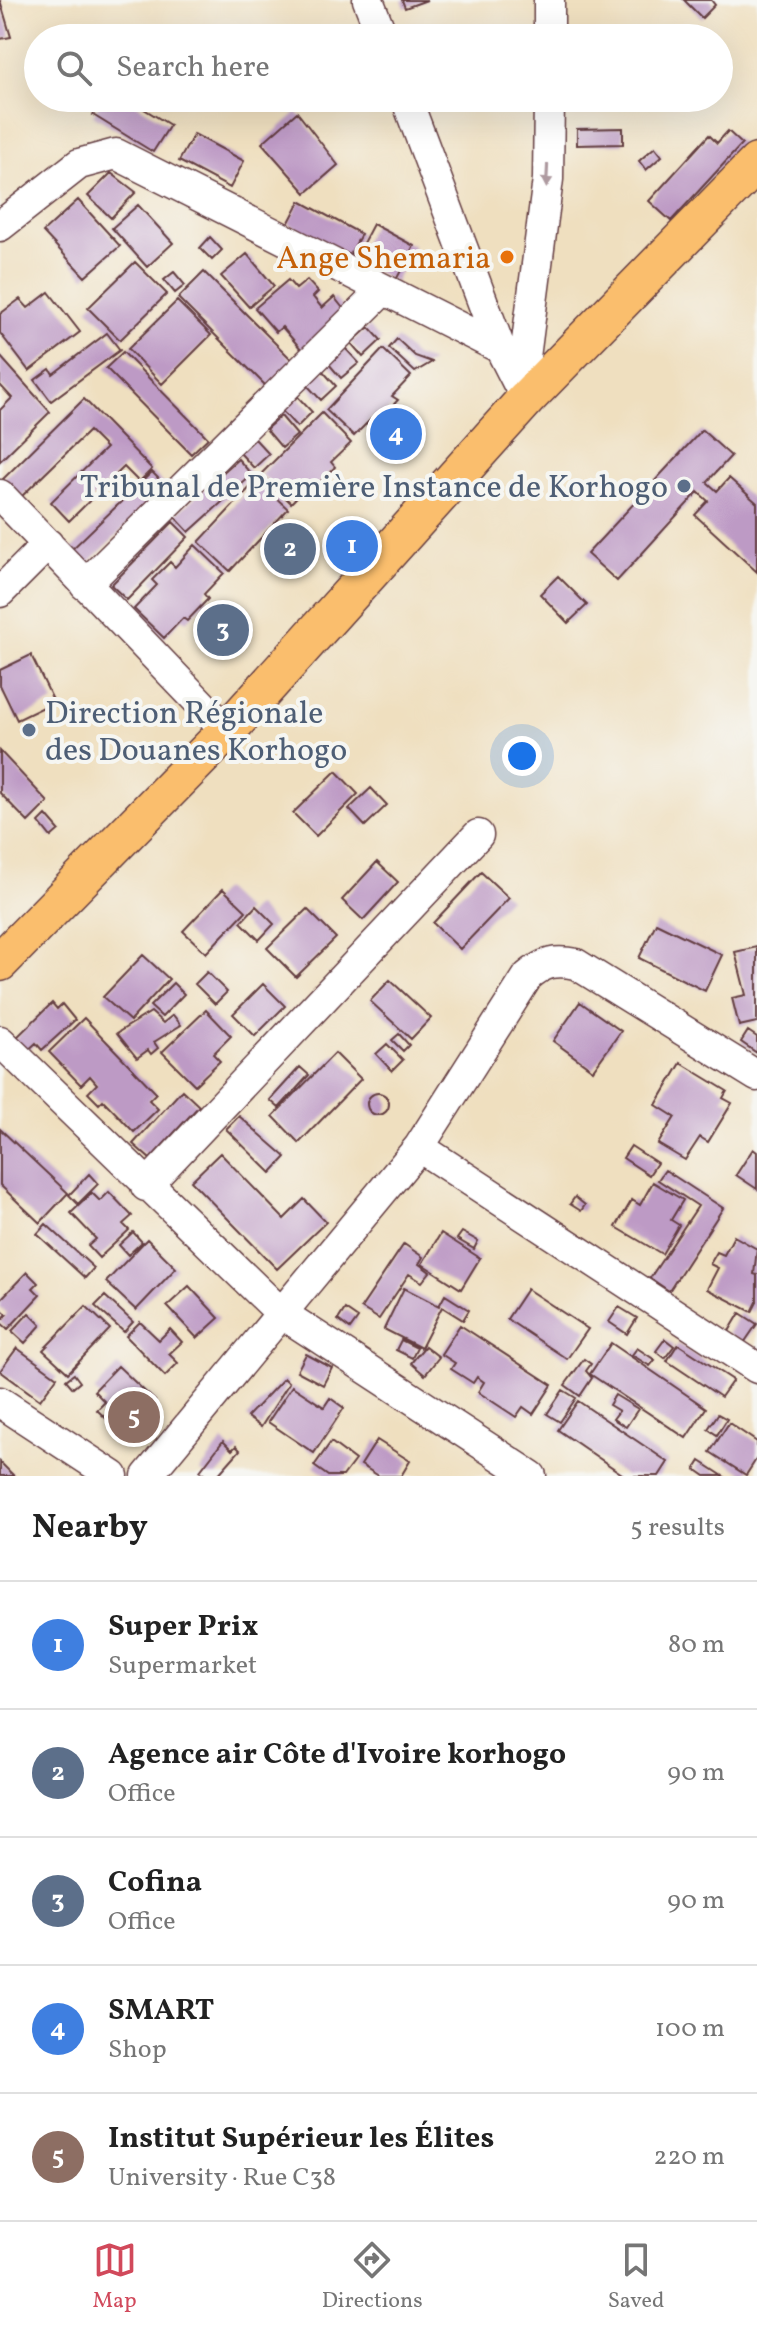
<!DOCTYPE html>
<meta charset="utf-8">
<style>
body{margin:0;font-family:Vollkorn,serif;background:#f6f6f6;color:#222}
.you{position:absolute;left:522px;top:756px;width:28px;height:28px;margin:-20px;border:6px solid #fff;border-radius:50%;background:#1a73e8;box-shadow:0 0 0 12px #1a73e833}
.badge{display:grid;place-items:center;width:52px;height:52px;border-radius:50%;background:#d1495b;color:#fff;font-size:26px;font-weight:700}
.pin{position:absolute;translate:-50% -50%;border:4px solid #fff;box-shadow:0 2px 8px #0006}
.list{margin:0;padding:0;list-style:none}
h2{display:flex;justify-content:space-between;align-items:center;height:104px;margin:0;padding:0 32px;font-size:34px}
h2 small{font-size:26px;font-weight:400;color:#767676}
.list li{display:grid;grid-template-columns:52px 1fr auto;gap:24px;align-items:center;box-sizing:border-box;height:128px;padding:0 32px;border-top:2px solid #e0e0e0}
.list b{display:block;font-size:30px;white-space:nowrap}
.list p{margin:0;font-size:26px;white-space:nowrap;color:#767676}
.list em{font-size:26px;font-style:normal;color:#767676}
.icon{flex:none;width:44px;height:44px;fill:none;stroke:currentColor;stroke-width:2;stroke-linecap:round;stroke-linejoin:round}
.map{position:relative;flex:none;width:757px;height:1476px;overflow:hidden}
.search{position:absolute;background:#fff;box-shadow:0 8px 32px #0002;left:24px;right:24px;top:24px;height:88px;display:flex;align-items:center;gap:20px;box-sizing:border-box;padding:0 28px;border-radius:44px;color:#767676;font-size:30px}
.sheet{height:744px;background:#fff}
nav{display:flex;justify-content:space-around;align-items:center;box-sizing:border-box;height:112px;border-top:2px solid #e0e0e0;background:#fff;font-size:22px;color:#767676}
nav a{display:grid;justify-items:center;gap:4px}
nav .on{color:#d1495b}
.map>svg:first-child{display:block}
.building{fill:#bd9ac5}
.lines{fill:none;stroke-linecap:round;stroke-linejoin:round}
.minor-casing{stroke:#633c41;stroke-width:33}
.major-casing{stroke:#633c41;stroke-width:41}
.minor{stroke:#fff;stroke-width:30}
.major{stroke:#fabe6d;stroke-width:38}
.oneway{fill:#ae9aa0}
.food-dot{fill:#e8710a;stroke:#f6f6f2;stroke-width:3}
.service-dot{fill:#5c6f8a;stroke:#f6f6f2;stroke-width:3}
.labels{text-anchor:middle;stroke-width:8;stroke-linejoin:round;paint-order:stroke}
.food-label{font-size:32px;fill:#c56008;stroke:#f6f6f2;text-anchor:end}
.service-label{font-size:32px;fill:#4e5e75;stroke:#f6f6f2;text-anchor:end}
</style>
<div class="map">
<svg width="757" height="1476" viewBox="0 0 757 1476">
<rect width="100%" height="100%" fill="#f6f6f2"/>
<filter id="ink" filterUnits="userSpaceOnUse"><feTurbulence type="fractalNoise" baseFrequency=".0125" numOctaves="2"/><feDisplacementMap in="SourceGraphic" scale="16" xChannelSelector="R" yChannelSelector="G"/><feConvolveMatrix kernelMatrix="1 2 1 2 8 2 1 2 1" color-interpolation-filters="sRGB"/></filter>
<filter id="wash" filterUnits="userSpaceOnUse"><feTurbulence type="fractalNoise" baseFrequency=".006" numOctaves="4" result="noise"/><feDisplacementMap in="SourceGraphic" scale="32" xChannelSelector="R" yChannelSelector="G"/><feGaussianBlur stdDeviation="1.8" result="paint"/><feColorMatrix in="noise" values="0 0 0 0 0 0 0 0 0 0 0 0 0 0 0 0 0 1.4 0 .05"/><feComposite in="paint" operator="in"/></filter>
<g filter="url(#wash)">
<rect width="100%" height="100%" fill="#efdfbf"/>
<g id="blocks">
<path class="building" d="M0 0 11 37 0 39Z
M402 0H427L405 8Z
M684 0H711L715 5 702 18Z
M103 98H126L170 125 153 152 93 115Z
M297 112 338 165 306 193 262 143Z
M623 128V144L577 145V129Z
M728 131 742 144 671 221 649 201 709 135 717 143Z
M194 134 244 161 230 188 179 161Z
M655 147 662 156 646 170 639 161Z
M111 173 136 192 111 218 88 196Z
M78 200 120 246 85 277 43 232Z
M300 201 361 234 349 257 288 224Z
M138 205 173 243 147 267 112 228Z
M373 224 414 246 395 282 354 260Z
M210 237 222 250 212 260 200 248Z
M247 254 274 286 249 307 221 276Z
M135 262 167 294 120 340 88 308Z
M174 272 185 285 175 293 164 280Z
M204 272 293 361 267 387 178 298Z
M288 280 296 289 307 280 318 292 313 297 322 308 334 297 346 312 302 350 282 327 276 332 255 308Z
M49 292 80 332 29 371 0 333V314L20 299 28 308Z
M177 301 211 335 162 384 128 349Z
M369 327 381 340 363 357 351 343Z
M107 333 120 350 51 401 35 380 50 369 53 374Z
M397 339 415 356 432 362 415 372 389 348Z
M345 348 359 363 341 378 328 363Z
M383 349 411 376 392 396 398 400 378 421 373 417 354 436 326 410Z
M123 352 208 438 191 454 106 368Z
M0 356 50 412 0 461V410L12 398 0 385Z
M321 369 336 386 321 400 306 384Z
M297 396 312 412 297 427 282 411Z
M84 399 152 469 139 482 124 467 69 521 51 502 106 448 89 431 21 497 3 479Z
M322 413 351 443 331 462 335 467 314 488 310 483 291 503 261 474Z
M281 416 297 435 282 448 266 429Z
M702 430 731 456 707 482 717 491 729 478 757 503V572L695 515 708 501 698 492 617 581 587 554Z
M255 439 269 454 254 468 240 453Z
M238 459 252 475 189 532 174 516Z
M152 472 167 487 82 569 67 554Z
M257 480 288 509 230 571 199 542Z
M173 522 188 537 127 600 111 585Z
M195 545 224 573 204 594 208 599 187 621 183 618 164 638 134 609 157 585 152 580 170 562 175 567Z
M558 576 587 605 568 623 540 594Z
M31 655 54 702 17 720 0 685V670Z
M0 751 48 802 28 822 0 793Z
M336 771 358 794 316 836 293 813Z
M371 788 387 805 365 826 349 809Z
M46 815 59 830 51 837 39 822Z
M377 862 398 882 363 920 342 900Z
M481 872 509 898 460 949 433 923Z
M223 889 246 911 206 953 183 931Z
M256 906 274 924 259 940 241 922Z
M307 909 336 938 296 977 267 948Z
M656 923 722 955 705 991 639 958Z
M757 947V1022L739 1026 732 998 746 995 735 952Z
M143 955 169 979 130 1021 103 997Z
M207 972 227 992 215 1004 195 984Z
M390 980 431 1018 411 1039 370 1001Z
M173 983 184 994 162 1017 150 1006Z
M263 984 285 1006 255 1036 233 1014Z
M580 1002 621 1031 593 1070 553 1041Z
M52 1003 57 1009 62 1004 75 1020 42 1050 36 1043 25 1053 13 1041Z
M206 1010 231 1036 213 1054 220 1061 195 1085 162 1052Z
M151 1012 163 1023 173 1015 181 1025 154 1042 158 1048 151 1054 148 1050 137 1058 117 1033Z
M84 1018 156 1093 149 1100 158 1109 134 1132 103 1100 99 1104 88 1093 97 1084 90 1076 81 1085 49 1052Z
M748 1031 757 1037V1053L741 1042Z
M399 1034 409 1045 403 1051 392 1040Z
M387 1044 403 1060 392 1071 376 1054Z
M335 1053 361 1079 299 1143 273 1116Z
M681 1063 727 1091 723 1098 732 1103 708 1142 700 1137 685 1160 658 1144 675 1117 656 1105Z
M300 1067 309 1075 279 1108 270 1100Z
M182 1090 199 1106 150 1159 133 1144Z
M367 1104a11 11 0 1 1 22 0a11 11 0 1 1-22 0Z
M239 1116 286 1157 271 1173 226 1129Z
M0 1129 68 1193 40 1223 0 1185Z
M631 1146 657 1163 649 1175 623 1158Z
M753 1149 757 1152V1189L736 1175Z
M220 1153 284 1219 304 1199 326 1222 277 1269 191 1181Z
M665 1170 723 1208 669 1291 650 1278 698 1206 658 1180Z
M89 1174 98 1184 78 1204 69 1195Z
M653 1182 683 1200 671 1220 679 1225 662 1254 616 1227 632 1200 640 1205Z
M109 1192 132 1216 123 1224 129 1230 99 1258 88 1246 96 1239 71 1213 92 1193 100 1201Z
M575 1197 585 1205 581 1211 570 1204Z
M46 1224 94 1268 85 1278 37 1234Z
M133 1232 142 1242 128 1255 119 1245Z
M462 1232 478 1241 474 1249 457 1239Z
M441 1233 480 1258 461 1289 422 1264Z
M734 1236 757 1249 754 1274 757 1275V1302L752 1312 707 1289 718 1268 710 1264 717 1252 724 1255Z
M147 1239 176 1268 136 1310 106 1282Z
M404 1244 423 1257 419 1264 430 1272 422 1282 409 1274 379 1319 361 1308Z
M27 1272 38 1283 33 1288 40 1295 8 1329 0 1322 7 1314 0 1308V1300Z
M189 1286 219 1318 197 1338 167 1306Z
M404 1288 439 1306 445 1295 469 1310 463 1320 442 1307 421 1348 384 1329Z
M527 1289 588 1329 567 1359 507 1319Z
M105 1296 133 1322 124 1332 95 1306Z
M86 1306 110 1329 68 1373 43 1350Z
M619 1307 637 1318 627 1334 609 1322Z
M345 1309 358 1318 350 1329 338 1320Z
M29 1313 41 1325 25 1343 12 1331Z
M740 1313 757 1324 744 1343 728 1333Z
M140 1322 159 1340 170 1329 182 1342 169 1354 178 1363 165 1376 126 1336Z
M460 1325 552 1385 533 1414 523 1407 516 1417 478 1392 484 1382 477 1377 473 1383 451 1369 455 1363 441 1354Z
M665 1339 674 1346 665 1358 656 1351Z
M401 1340 417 1348 412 1358 396 1350Z
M611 1343 706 1408 686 1438 590 1374Z
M678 1344 733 1380 721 1397 667 1361Z
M425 1346 439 1357 425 1375 411 1363Z
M17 1348 57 1377 40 1400 0 1371Z
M637 1348 655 1360 650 1366 632 1355Z
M306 1354 332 1368 323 1385 297 1371Z
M584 1359 591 1364 586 1371 592 1378 580 1396 565 1385Z
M118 1366 155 1401 146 1410 154 1418 131 1442 97 1410 105 1402 94 1391Z
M74 1374 80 1382 73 1388 66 1380Z
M284 1378 289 1383 261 1427 247 1417Z
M292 1386 324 1407 330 1398 344 1408 314 1453 268 1422Z
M563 1390 576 1398 560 1422 547 1414Z
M615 1395 638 1409 626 1427 613 1419 619 1411 609 1405Z
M578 1401 668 1462 659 1476H625L558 1430Z
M718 1414 727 1419 717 1435 708 1429Z
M729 1423 757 1442V1458L746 1475 710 1452Z
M377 1440 410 1461 401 1476H379L361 1465Z
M223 1441 232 1450 236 1446 240 1450 217 1476H207L200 1471Z
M331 1442 355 1460 343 1476H328L314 1466Z
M700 1461 723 1476H705L695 1469Z
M0 1462 14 1476H0Z"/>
</g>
</g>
<g filter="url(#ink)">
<use href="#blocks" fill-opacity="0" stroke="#633c41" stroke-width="2"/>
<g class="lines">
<defs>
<path id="minor" d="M368 0 383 38
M549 38V0
M406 98 500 348 526 399
M0 226 79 164 116 154 500 348
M521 388 548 179 549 98
M0 495 227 731
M85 585 382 291
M0 592 48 544
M0 1041 281 1313 531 1476
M419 1147 757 1368
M146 1186 478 835
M0 1402 113 1476
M147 1476 419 1147 528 976C544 962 556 960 576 964L757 1076"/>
<path id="major" d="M0 962 227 731 526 399 757 163"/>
</defs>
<use href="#minor" class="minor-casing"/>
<use href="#major" class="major-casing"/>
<use href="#minor" class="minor"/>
<use href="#major" class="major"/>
</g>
<defs><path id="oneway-solid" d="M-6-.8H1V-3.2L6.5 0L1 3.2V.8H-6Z" transform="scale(2)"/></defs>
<use class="oneway" href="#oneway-solid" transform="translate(547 176) rotate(93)"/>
</g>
<circle class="food-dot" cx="507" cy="257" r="8"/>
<g class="service-dot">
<circle cx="684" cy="486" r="8"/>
<circle cx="29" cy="730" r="8"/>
</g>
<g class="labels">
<g class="food-label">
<text x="491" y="268">Ange Shemaria</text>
</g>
<g class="service-label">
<text x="668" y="497">Tribunal de Première Instance de Korhogo</text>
<text x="45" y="723" text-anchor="start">Direction Régionale<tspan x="45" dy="37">des Douanes Korhogo</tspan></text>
</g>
</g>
</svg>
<div class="you"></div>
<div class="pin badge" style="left:352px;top:546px;background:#3f7fe0">1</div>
<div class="pin badge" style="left:290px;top:549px;background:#5c6f8a">2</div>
<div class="pin badge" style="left:223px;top:630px;background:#5c6f8a">3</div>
<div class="pin badge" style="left:396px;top:434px;background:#3f7fe0">4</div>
<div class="pin badge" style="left:134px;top:1417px;background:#8d6e63">5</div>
<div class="search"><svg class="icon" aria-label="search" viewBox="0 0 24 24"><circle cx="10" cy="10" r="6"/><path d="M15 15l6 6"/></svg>Search here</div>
</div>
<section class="sheet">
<h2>Nearby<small>5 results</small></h2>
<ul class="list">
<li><span class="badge" style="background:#3f7fe0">1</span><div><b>Super Prix</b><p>Supermarket</p></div><em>80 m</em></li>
<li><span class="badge" style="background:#5c6f8a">2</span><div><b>Agence air Côte d'Ivoire korhogo</b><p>Office</p></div><em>90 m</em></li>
<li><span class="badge" style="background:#5c6f8a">3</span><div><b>Cofina</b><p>Office</p></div><em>90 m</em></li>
<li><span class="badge" style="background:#3f7fe0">4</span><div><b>SMART</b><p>Shop</p></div><em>100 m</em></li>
<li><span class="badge" style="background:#8d6e63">5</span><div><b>Institut Supérieur les Élites</b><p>University · Rue C38</p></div><em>220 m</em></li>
</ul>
</section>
<nav>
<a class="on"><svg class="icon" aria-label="map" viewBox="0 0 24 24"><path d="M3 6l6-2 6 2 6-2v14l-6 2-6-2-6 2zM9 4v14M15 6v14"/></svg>Map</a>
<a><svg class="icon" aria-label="directions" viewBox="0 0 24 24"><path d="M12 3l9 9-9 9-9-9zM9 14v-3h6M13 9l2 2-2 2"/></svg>Directions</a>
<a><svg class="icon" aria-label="saved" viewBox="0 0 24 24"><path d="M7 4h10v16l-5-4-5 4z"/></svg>Saved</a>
</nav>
